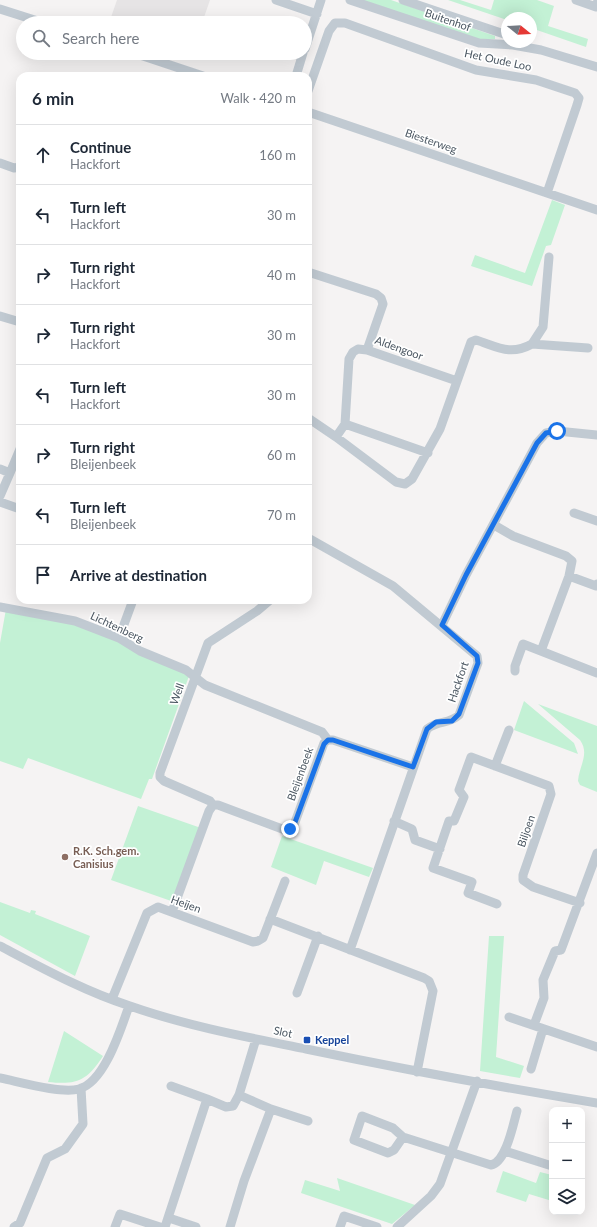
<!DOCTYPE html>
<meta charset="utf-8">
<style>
body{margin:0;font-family:Lato,sans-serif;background:#f2f2f3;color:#1f2937}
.controls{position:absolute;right:12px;bottom:12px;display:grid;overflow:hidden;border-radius:8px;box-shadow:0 4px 16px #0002}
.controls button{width:36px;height:36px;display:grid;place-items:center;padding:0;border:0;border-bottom:1px solid #e0e1e3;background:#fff;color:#1f2937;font:20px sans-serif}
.compass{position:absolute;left:501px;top:12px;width:36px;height:36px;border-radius:50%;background:#fff;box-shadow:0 4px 16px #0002;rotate:108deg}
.stop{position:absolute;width:12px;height:12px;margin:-9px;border:3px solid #1a73e8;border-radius:50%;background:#fff}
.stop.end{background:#1a73e8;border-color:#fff;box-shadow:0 1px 4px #0008}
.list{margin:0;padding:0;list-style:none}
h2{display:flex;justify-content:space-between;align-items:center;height:52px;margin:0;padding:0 16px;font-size:17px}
h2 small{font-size:13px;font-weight:400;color:#747a83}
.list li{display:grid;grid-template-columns:26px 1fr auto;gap:12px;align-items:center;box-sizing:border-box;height:60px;padding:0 16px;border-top:1px solid #e0e1e3}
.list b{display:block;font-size:15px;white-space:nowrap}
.list p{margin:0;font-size:13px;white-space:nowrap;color:#747a83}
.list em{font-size:13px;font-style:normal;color:#747a83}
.icon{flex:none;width:22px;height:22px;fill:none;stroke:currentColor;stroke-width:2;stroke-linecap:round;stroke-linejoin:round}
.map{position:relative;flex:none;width:597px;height:1227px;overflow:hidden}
.search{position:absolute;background:#fff;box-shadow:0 4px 16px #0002;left:16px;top:16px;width:296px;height:44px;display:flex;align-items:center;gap:10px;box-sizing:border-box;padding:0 14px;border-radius:22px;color:#747a83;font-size:15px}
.panel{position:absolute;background:#fff;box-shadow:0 4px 16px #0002;left:16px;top:72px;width:296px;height:532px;border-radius:12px}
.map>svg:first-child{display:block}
.education{fill:#e6e4e5}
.green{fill:#c3f1d5}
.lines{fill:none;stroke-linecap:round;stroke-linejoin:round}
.minor{stroke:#c1cad2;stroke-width:9}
.route{stroke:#1a73e8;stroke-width:5}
.education-dot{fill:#8d6e63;stroke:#fff;stroke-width:1.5}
.transit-dot{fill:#1a4fb4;stroke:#fff;stroke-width:1.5}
.labels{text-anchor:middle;stroke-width:3.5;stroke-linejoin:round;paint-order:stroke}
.street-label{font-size:11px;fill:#4a5661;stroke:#fff}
.education-label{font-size:11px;font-weight:bold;fill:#785e54;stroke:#fff;text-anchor:start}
.transit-label{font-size:11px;font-weight:bold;fill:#164399;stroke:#fff;text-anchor:start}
</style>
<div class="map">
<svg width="597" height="1227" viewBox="0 0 597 1227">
<rect width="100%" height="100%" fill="#f5f3f3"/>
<path class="education" d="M117 0H210L202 23H109Z"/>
<path class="green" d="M360 0H391L495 36V39L477 40Z
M448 0H460L491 10 494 0H537L554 6 548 26 588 39 586 47 531 28V18H507V20Z
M552 200 565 205 551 245 546 246 532 286 471 266 475 255 525 273Z
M6 609 61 618 123 642 189 676 152 779H149L141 799 28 758 23 769 0 761V643Z
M524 701 574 743 578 754 514 730Z
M538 704 597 726V792L580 785 578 781C579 766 590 754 580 740Z
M138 806 201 828 174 902 111 880Z
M282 836 373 868 369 877 324 861 316 885 271 867Z
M0 902 30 913 31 910 36 911 35 914 90 936 75 976 0 935Z
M489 936H504L496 1057 524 1066 520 1078 480 1071Z
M64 1031 103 1056C87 1081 77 1085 48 1082Z
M503 1171 536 1183 540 1172 552 1175V1201L529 1194 526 1202 496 1192Z
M337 1178 415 1205 392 1224 301 1193 305 1180 340 1191Z"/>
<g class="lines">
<path class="minor" d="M276 0 317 14
M350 0 479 43 513 45 541 50 597 67
M403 0 507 35
M576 0 596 7 597 3
M0 9 44 23
M305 49 321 0
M134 53 203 76
M296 76 303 53
M308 91 329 31 335 23H345L476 70 536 80 575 93 579 98 577 105 547 193
M308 112 597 210
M0 163 14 168 20 167
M549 257 543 327 532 344 588 348
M308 272 376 294 381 298 383 304 367 350 457 381
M0 316 20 322
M308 418 336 437 345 424 428 453
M345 424 349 359 353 352 358 349 367 350
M336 437 396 482 405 484 412 479 440 429 471 342 476 340C498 347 510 356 532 344
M0 469 10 473 0 496
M10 473 20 449
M0 502 20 509
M574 513 597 521
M494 525 513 536 566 556 572 561 569 576 541 651
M308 538 393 586 477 656 478 663 459 715C448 725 440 719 427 729L350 950
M569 576 596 586 597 584
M0 607 75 621 119 638 140 651 186 670 205 685 322 732 328 740
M442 625 466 575 537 443 546 433 557 431 597 435
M119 638 133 600
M515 671V666L523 644 597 673
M495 766 509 730
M213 805 210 801 164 781 160 777V773L208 643 257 611 270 600
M394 821 412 829 415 840 440 849
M497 904 468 893 472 882 433 868 449 821H454L464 797 459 790 471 757 549 786 551 794 523 875V880L533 887 580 903
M172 912 209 811 213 805H218L285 830 290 829 294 825 324 743 328 740H333L413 767
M270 919 424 978 429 981 433 991 417 1072
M0 946C42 968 84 991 130 1006 187 1026 246 1037 306 1049 402 1069 500 1087 597 1103
M297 993 318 936
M112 999 147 913 158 907 253 942 258 941 263 938 285 881
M509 1017 597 1047
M534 1025 544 998 543 980 555 951 561 950 597 853
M531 1069 543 1029
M0 1078C20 1082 61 1094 79 1089 105 1082 121 1028 129 1006
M171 1086 207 1099
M271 1109 308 1121
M403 1137 394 1150 388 1153 354 1140 362 1116 393 1128 403 1137 491 1165C506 1162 513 1125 517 1111
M505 1151 552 1166
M169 1218 196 1227
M14 1227 20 1223 47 1158 65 1149 83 1124 81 1088
M115 1227 120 1214 160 1227
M165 1227 207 1099 226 1107 233 1106 239 1095 256 1039
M230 1227 244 1181 271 1109 239 1095
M340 1227 344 1216 377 1227
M397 1227 431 1196 440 1184 477 1081"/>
</g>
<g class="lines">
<path class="route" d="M290 829 294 825 324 744 328 740H333L413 767 427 729 436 722 452 721 459 714 478 663 477 656 442 625 466 575 537 443 546 433 557 431"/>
</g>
<circle class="education-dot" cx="65" cy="857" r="4"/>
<rect class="transit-dot" x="303" y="1036" width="8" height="8" rx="2"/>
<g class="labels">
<g class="street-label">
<text transform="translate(448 20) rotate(19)" y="4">Buitenhof</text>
<text transform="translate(498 60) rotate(12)" y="4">Het Oude Loo</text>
<text transform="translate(431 141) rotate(19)" y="4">Biesterweg</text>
<text transform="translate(399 348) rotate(20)" y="4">Aldengoor</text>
<text transform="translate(117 627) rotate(25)" y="4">Lichtenberg</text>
<text transform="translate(458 682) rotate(-71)" y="4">Hackfort</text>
<text transform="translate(177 694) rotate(-70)" y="4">Well</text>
<text transform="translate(300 774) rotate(-70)" y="4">Bleijenbeek</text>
<text transform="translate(526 831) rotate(-71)" y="4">Biljoen</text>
<text transform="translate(186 904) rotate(20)" y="4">Heijen</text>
<text transform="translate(283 1032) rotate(12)" y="4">Slot</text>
</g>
<g class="education-label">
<text x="73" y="855">R.K. Sch.gem.<tspan x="73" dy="13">Canisius</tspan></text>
</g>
<g class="transit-label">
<text x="315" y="1044">Keppel</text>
</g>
</g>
</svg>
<div class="controls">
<button>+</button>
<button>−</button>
<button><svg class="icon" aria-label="layers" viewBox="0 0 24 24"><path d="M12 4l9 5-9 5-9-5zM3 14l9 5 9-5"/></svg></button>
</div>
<svg class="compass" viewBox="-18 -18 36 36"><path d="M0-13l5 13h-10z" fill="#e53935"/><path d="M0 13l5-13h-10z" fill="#747a83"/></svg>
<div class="stop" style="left:557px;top:431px"></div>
<div class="stop end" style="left:290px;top:829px"></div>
<div class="search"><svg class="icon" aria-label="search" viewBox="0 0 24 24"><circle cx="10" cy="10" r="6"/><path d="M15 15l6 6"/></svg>Search here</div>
<section class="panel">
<h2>6 min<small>Walk · 420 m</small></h2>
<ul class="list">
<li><svg class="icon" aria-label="ahead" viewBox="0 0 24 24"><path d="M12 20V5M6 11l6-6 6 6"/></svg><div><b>Continue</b><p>Hackfort</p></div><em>160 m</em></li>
<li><svg class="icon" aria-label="left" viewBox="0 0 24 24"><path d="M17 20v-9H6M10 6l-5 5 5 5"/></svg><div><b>Turn left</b><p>Hackfort</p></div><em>30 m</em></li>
<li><svg class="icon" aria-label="right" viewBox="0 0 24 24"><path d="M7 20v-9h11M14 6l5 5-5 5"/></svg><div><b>Turn right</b><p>Hackfort</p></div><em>40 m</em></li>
<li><svg class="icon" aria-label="right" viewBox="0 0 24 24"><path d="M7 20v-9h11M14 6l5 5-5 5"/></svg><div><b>Turn right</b><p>Hackfort</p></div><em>30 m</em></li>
<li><svg class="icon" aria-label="left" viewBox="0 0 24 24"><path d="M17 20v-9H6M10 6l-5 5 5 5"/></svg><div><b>Turn left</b><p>Hackfort</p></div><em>30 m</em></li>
<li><svg class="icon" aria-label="right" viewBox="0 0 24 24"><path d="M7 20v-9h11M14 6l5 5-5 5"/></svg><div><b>Turn right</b><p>Bleijenbeek</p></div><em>60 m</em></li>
<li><svg class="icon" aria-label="left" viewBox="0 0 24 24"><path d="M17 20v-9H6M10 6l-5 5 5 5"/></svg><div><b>Turn left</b><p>Bleijenbeek</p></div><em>70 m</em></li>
<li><svg class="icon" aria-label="arrive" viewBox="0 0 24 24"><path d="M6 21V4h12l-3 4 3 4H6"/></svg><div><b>Arrive at destination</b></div></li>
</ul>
</section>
</div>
